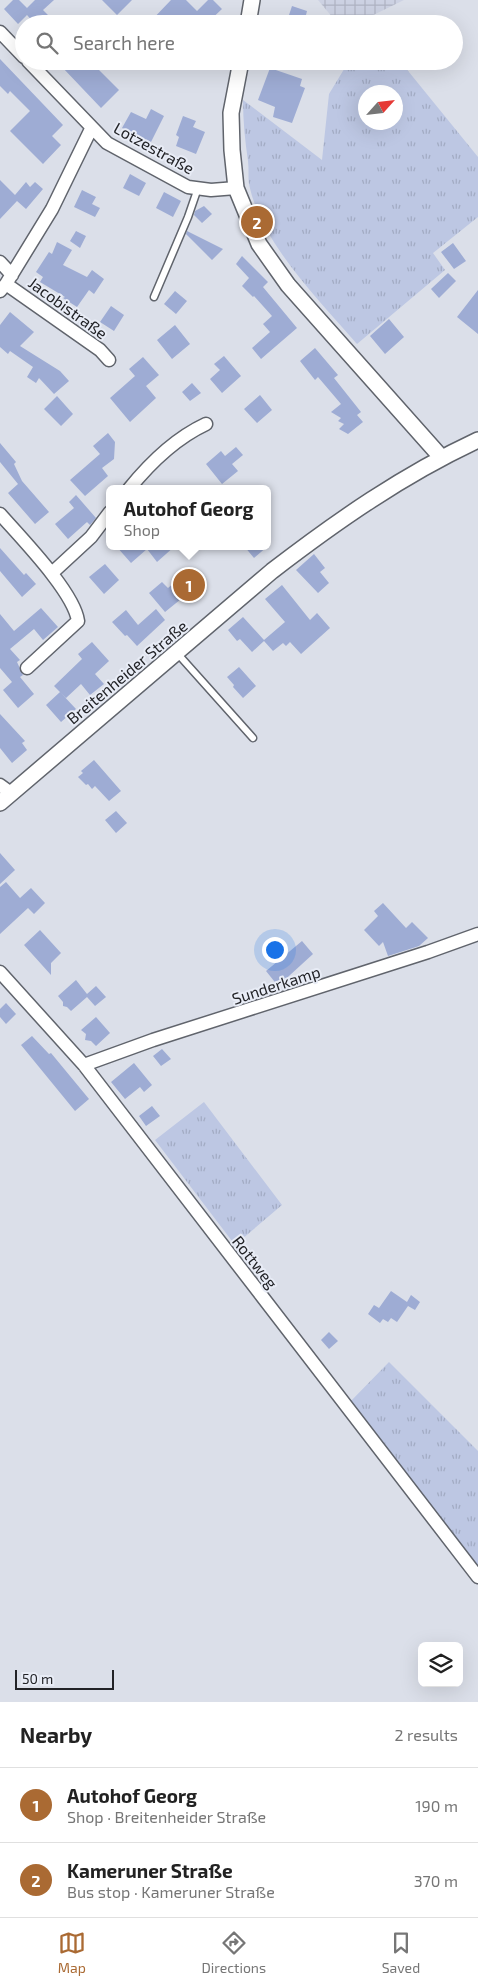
<!DOCTYPE html>
<meta charset="utf-8">
<style>
body{margin:0;font-family:"Exo 2",sans-serif;background:#f6f6f6;color:#222}
.controls{position:absolute;right:15px;bottom:15px;display:grid;overflow:hidden;border-radius:8px;box-shadow:0 5px 20px #0002}
.controls button{width:45px;height:45px;display:grid;place-items:center;padding:0;border:0;border-bottom:1px solid #e0e0e0;background:#fff;color:#222;font:25px sans-serif}
.compass{position:absolute;left:358px;top:85px;width:45px;height:45px;border-radius:50%;background:#fff;box-shadow:0 5px 20px #0002;rotate:63deg}
.scale{position:absolute;left:15px;bottom:12px;width:99px;box-sizing:border-box;padding-left:5px;border:2px solid #222327;border-top:0;font-size:14px;line-height:18px;white-space:nowrap;color:#222327;-webkit-text-stroke:4px #e8ecf6;paint-order:stroke}
.you{position:absolute;left:274px;top:949px;width:18px;height:18px;margin:-12px;border:4px solid #fff;border-radius:50%;background:#1a73e8;box-shadow:0 0 0 8px #1a73e833}
.badge{display:grid;place-items:center;width:32px;height:32px;border-radius:50%;background:#aa6a33;color:#fff;font-size:16px;font-weight:700}
.pin{position:absolute;translate:-50% -50%;border:2px solid #fff;box-shadow:0 1px 5px #0006}
.popup{position:absolute;left:106px;top:485px;width:165px;height:65px;box-sizing:border-box;display:grid;place-content:center;border-radius:8px;background:#fff;filter:drop-shadow(0 1px 4px #0005);font-size:16px;white-space:nowrap;color:#767676}
.popup b{font-size:19px;color:#222}
.popup::after{content:'';position:absolute;left:50%;top:100%;margin-left:-10px;border:10px solid transparent;border-top-color:#fff}
.list{margin:0;padding:0;list-style:none}
h2{display:flex;justify-content:space-between;align-items:center;height:65px;margin:0;padding:0 20px;font-size:21px}
h2 small{font-size:16px;font-weight:400;color:#767676}
.list li{display:grid;grid-template-columns:32px 1fr auto;gap:15px;align-items:center;box-sizing:border-box;height:75px;padding:0 20px;border-top:1px solid #e0e0e0}
.list b{display:block;font-size:19px;white-space:nowrap}
.list p{margin:0;font-size:16px;white-space:nowrap;color:#767676}
.list em{font-size:16px;font-style:normal;color:#767676}
.icon{flex:none;width:28px;height:28px;fill:none;stroke:currentColor;stroke-width:2;stroke-linecap:round;stroke-linejoin:round}
.map{position:relative;flex:none;width:478px;height:1702px;overflow:hidden}
.search{position:absolute;background:#fff;box-shadow:0 5px 20px #0002;left:15px;right:15px;top:15px;height:55px;display:flex;align-items:center;gap:12px;box-sizing:border-box;padding:0 18px;border-radius:28px;color:#767676;font-size:19px}
.sheet{height:215px;background:#fff}
nav{display:flex;justify-content:space-around;align-items:center;box-sizing:border-box;height:70px;border-top:1px solid #e0e0e0;background:#fff;font-size:14px;color:#767676}
nav a{display:grid;justify-items:center;gap:2px}
nav .on{color:#aa6a33}
.map>svg:first-child{display:block}
.industrial{fill:url(#industrial-grid)}
.grass{fill:url(#grass-tufts);fill-rule:evenodd}
.building{fill:#9eacd4}
.lines{fill:none;stroke-linecap:round;stroke-linejoin:round}
.service-casing{stroke:#60646c;stroke-width:9}
.minor-casing{stroke:#60646c;stroke-width:15}
.tertiary-casing{stroke:#60646c;stroke-width:18}
.service{stroke:#fff;stroke-width:6}
.minor{stroke:#fff;stroke-width:12}
.tertiary{stroke:#fff;stroke-width:15}
.labels{text-anchor:middle;stroke-width:4;stroke-linejoin:round;paint-order:stroke}
.street-label{font-size:16px;fill:#222327;stroke:#e8ecf6}
</style>
<div class="map">
<svg width="478" height="1702" viewBox="0 0 478 1702">
<defs>
<pattern id="industrial-grid" width="8" height="8" patternUnits="userSpaceOnUse" patternTransform="scale(1.25)"><rect width="8" height="8" fill="#cdd2e3"/><path d="M0 4h8M4 0v8" fill="none" stroke="#b0b4c3"/></pattern>
<pattern id="grass-tufts" width="24" height="20" patternUnits="userSpaceOnUse" patternTransform="scale(1.25)"><rect width="24" height="20" fill="#bdc7e3"/><path d="M3 7l-1-3M5 7V3M7 7l1-3M15 17l-1-3M17 17v-4M19 17l1-3" fill="none" stroke="#a2abc3"/></pattern>
</defs>
<rect width="100%" height="100%" fill="#dbdfe9"/>
<path class="industrial" d="M318 0H404L355 24H338Z"/>
<path class="grass" d="M349 61H400L478 157V217L433 253 445 270 357 344C319 300 261 243 249 184 248 177 249 169 248 161 245 141 243 121 243 100L322 160 329 94ZM396 92V122H366V92Z
M204 1102 282 1205 235 1245 155 1140Z
M389 1362 478 1451V1567L349 1403Z"/>
<path class="building" d="M13 0H19L27 8 35 0H54L43 10 57 24H35L27 15 18 24 4 9Z
M102 0H132L117 15Z
M171 0H186L197 11 208 0H213L222 9 206 24H148Z
M292 6 307 11 306 15 328 22V24H286Z
M0 59 63 125 52 136 61 145 43 164 10 131 30 111 10 91 8 94 0 86Z
M68 61H79L84 66 90 61 119 90 101 108 62 67Z
M270 68 302 79 300 86 305 88 292 123 273 117 275 107 258 100Z
M151 109 164 116 151 142 122 128 131 112 146 119Z
M183 116 196 121 193 127 205 132 196 154 176 146 179 137 176 135Z
M130 174 146 183 139 196 123 188Z
M0 180 15 195 26 182 30 187 35 182 43 189 26 209 17 201 0 219Z
M82 190 96 197 92 204 100 208 95 217 74 207Z
M164 192 181 201 173 217 156 208Z
M204 206 212 214 202 223 194 215 195 211Z
M76 231 86 236 80 248 70 241Z
M187 231 223 249 212 260 186 234Z
M57 242 72 250 63 265 87 277 92 270 104 279 94 294 89 290 77 307 63 298 65 297 40 282 43 277 36 272 49 252 52 254Z
M453 243 466 261 454 269 441 252Z
M242 256 268 282 263 287 297 328 261 359 252 348 270 332 263 324 272 316 254 296 253 297 242 286 249 278 236 264Z
M448 273 456 281 439 298 431 289Z
M478 290V334L457 317Z
M175 291 187 301 176 314 164 304Z
M111 306 124 315 114 331 100 322Z
M10 312 34 332 20 346 60 371 69 381 54 394 39 378 36 383 27 377 33 367 10 351 8 354 0 347V325Z
M389 319 404 337 385 354 370 336Z
M175 325 190 344 172 359 157 340Z
M315 348 338 375 334 378 361 412 357 415 363 422 348 434 339 429 344 424 338 421 341 418 331 412 341 404 318 377 315 380 300 361Z
M224 356 241 376 222 393 210 379 220 370 214 364Z
M143 357 159 375 146 386 156 398 130 422 110 398 135 376 129 369Z
M192 383 201 393 190 401 182 392Z
M260 395 272 410 257 423 244 409Z
M57 396 73 414 61 426 44 409Z
M108 433 115 442 114 459 102 468 108 476 85 496 70 480 100 454 93 446Z
M0 443 16 462 14 464 22 481 49 512 35 524 8 493 18 484 0 462Z
M236 447 243 455 232 464 238 471 222 484 206 464 221 451 225 456Z
M76 495 96 518 90 525 80 515 87 522 68 539 55 524 74 508 69 502Z
M116 546H175L157 562 147 549 131 563Z
M244 546H268L254 558Z
M0 548 24 575 26 573 36 584 22 597 0 571Z
M314 554 325 568 320 572 329 583 318 593 296 570Z
M105 564 119 580 104 594 89 577Z
M162 582 168 588 175 582 186 595 165 612 149 593Z
M282 585 310 620 317 613 330 628 301 654 290 642 286 646 283 643 273 651 264 641 252 652 240 639 237 641 228 630 243 617 264 640 285 622 265 599Z
M41 608 58 627 43 640 34 629 10 649 20 660 17 662 23 675 20 677 34 694 18 708 3 690 12 682 0 668V614L14 631Z
M156 609 165 620 137 646 127 635 125 636 112 622 126 610 138 625Z
M92 642 109 661 95 674 104 684 90 695 81 684 66 698 54 686 82 659 78 654Z
M239 667 256 686 243 698 233 687 234 685 227 677Z
M60 692 76 709 61 722 46 705Z
M0 714 25 741 22 743 27 750 12 763 0 748Z
M94 760 121 791 109 801 95 786 92 789 88 784 86 785 78 777 83 773 81 771Z
M116 811 127 823 116 833 105 820Z
M0 853 15 870 0 884Z
M6 882 20 898 31 888 45 903 34 914 28 908 0 934V887Z
M383 903 406 928 412 922 428 938 419 946 388 956 383 942 379 946 364 930 378 916 374 911Z
M40 930 61 953 51 963V975L24 945Z
M302 941 313 954 278 986 266 971Z
M76 980 87 994 96 986 106 997 95 1006 87 997 71 1011 67 1007 63 1006V1002L58 996Z
M6 1003 16 1014 6 1024 0 1017V1009Z
M96 1017 110 1033 96 1046 91 1041 85 1040 86 1034 81 1030Z
M32 1036 49 1054 51 1053 89 1099 75 1111 21 1045Z
M162 1049 171 1059 161 1066 153 1056Z
M134 1063 152 1085 144 1092 140 1087 125 1099 111 1082Z
M152 1106 160 1116 146 1126 139 1116Z
M391 1291 407 1302 411 1295 420 1302 415 1310 408 1306 397 1322 391 1318 388 1322 383 1319 380 1323 368 1314 374 1305 379 1308Z
M329 1332 338 1341 329 1349 321 1340Z"/>
<g class="lines">
<defs>
<path id="service" d="M154 297 188 217 198 188
M177 653 253 738"/>
<path id="minor" d="M0 32 24 57
M28 61 107 143 188 187 211 190 236 188
M0 262 12 275
M6 284 100 350 109 360
M0 291 6 284 52 209 91 129
M129 489C150 463 176 438 206 424
M0 514C21 538 74 592 78 621L27 668
M52 573 91 537 110 512
M0 785 11 793
M0 972 84 1065 478 1577
M84 1065 153 1040 428 952 478 934"/>
<path id="tertiary" d="M248 24 252 0
M241 61 231 113 232 150 236 188 259 244 288 285 441 457
M0 803 272 571C337 521 403 475 478 440"/>
</defs>
<use href="#service" class="service-casing"/>
<use href="#minor" class="minor-casing"/>
<use href="#tertiary" class="tertiary-casing"/>
<use href="#service" class="service"/>
<use href="#minor" class="minor"/>
<use href="#tertiary" class="tertiary"/>
</g>
<g class="labels">
<g class="street-label">
<text transform="translate(154 148) rotate(29)" y="6">Lotzestraße</text>
<text transform="translate(68 308) rotate(36)" y="6">Jacobistraße</text>
<text transform="translate(127 672) rotate(-40)" y="6">Breitenheider Straße</text>
<text transform="translate(276 985) rotate(-18)" y="6">Sunderkamp</text>
<text transform="translate(255 1262) rotate(52)" y="6">Rottweg</text>
</g>
</g>
</svg>
<div class="controls">
<button><svg class="icon" aria-label="layers" viewBox="0 0 24 24"><path d="M12 4l9 5-9 5-9-5zM3 14l9 5 9-5"/></svg></button>
</div>
<svg class="compass" viewBox="-18 -18 36 36"><path d="M0-13l5 13h-10z" fill="#e53935"/><path d="M0 13l5-13h-10z" fill="#767676"/></svg>
<div class="scale">50 m</div>
<div class="you"></div>
<div class="pin badge" style="left:189px;top:585px">1</div>
<div class="popup"><b>Autohof Georg</b>Shop</div>
<div class="pin badge" style="left:257px;top:222px">2</div>
<div class="search"><svg class="icon" aria-label="search" viewBox="0 0 24 24"><circle cx="10" cy="10" r="6"/><path d="M15 15l6 6"/></svg>Search here</div>
</div>
<section class="sheet">
<h2>Nearby<small>2 results</small></h2>
<ul class="list">
<li><span class="badge">1</span><div><b>Autohof Georg</b><p>Shop · Breitenheider Straße</p></div><em>190 m</em></li>
<li><span class="badge">2</span><div><b>Kameruner Straße</b><p>Bus stop · Kameruner Straße</p></div><em>370 m</em></li>
</ul>
</section>
<nav>
<a class="on"><svg class="icon" aria-label="map" viewBox="0 0 24 24"><path d="M3 6l6-2 6 2 6-2v14l-6 2-6-2-6 2zM9 4v14M15 6v14"/></svg>Map</a>
<a><svg class="icon" aria-label="directions" viewBox="0 0 24 24"><path d="M12 3l9 9-9 9-9-9zM9 14v-3h6M13 9l2 2-2 2"/></svg>Directions</a>
<a><svg class="icon" aria-label="saved" viewBox="0 0 24 24"><path d="M7 4h10v16l-5-4-5 4z"/></svg>Saved</a>
</nav>
